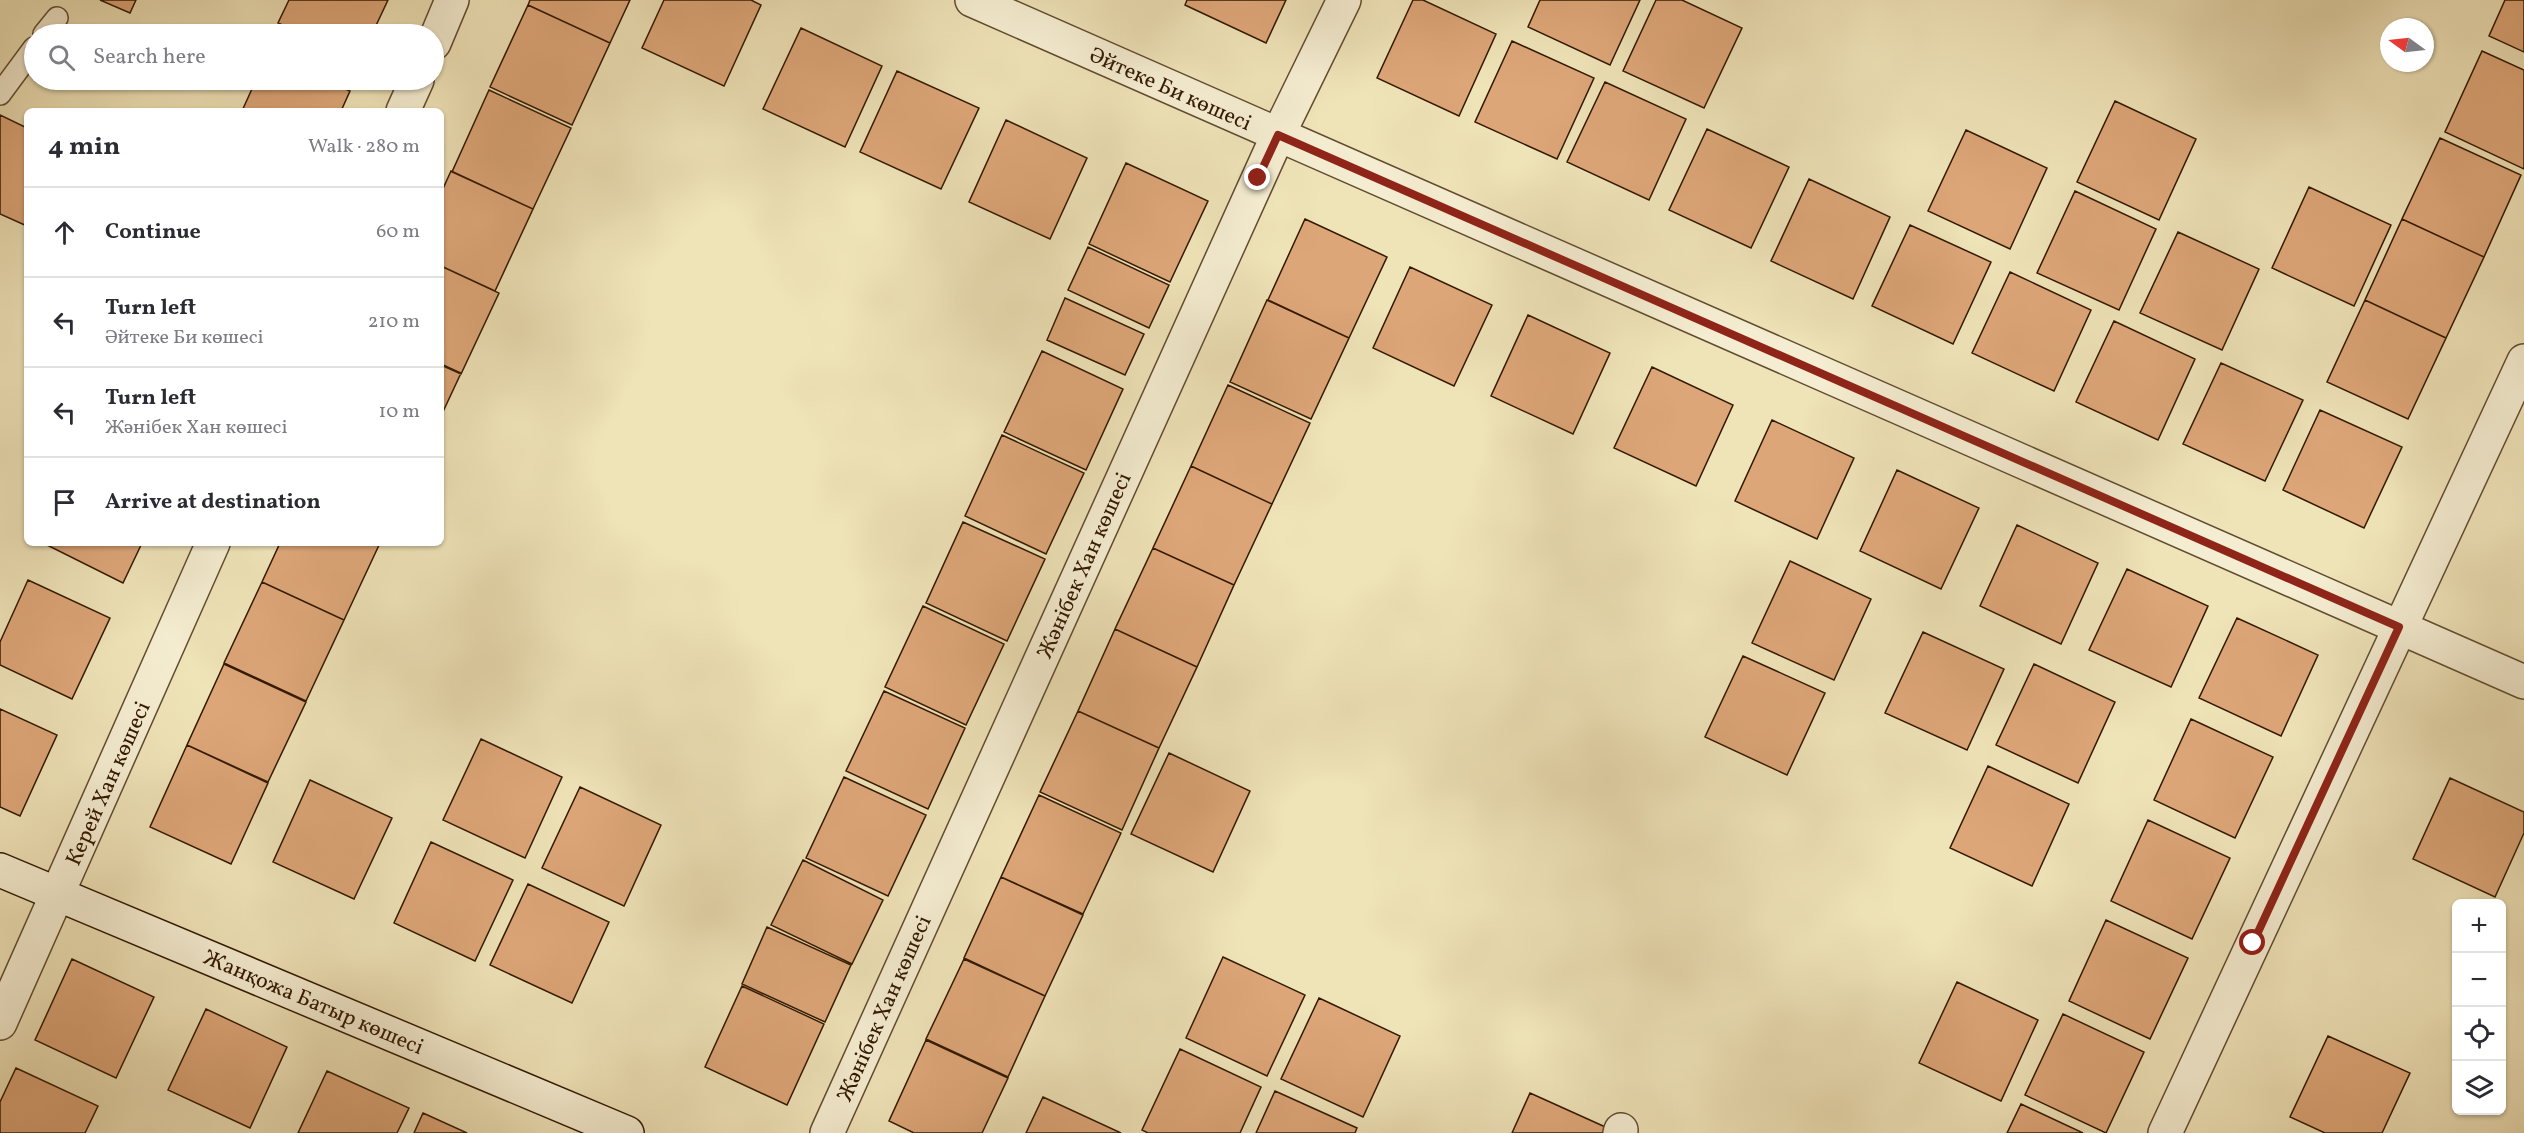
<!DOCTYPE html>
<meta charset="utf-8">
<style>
body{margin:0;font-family:Vollkorn,serif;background:#f7f7f7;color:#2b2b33}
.controls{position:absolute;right:18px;bottom:18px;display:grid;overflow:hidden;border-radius:9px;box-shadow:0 2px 4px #0004}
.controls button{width:54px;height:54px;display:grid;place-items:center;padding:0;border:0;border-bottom:2px solid #e1e1e2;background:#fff;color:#2b2b33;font:30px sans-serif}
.compass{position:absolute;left:2380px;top:18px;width:54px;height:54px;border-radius:50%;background:#fff;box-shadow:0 2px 4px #0004;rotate:285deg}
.stop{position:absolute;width:18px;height:18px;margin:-14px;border:4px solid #8f2418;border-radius:50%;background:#fff}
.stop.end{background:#8f2418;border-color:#fff;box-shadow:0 2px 6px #0008}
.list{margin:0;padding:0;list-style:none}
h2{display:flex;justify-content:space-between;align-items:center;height:78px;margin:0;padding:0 24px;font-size:26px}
h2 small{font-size:20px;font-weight:400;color:#7c7c81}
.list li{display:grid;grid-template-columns:39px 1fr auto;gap:18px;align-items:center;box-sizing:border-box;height:90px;padding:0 24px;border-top:2px solid #e1e1e2}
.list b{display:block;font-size:22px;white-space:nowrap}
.list p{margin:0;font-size:20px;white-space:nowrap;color:#7c7c81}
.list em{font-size:20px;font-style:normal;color:#7c7c81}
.icon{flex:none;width:33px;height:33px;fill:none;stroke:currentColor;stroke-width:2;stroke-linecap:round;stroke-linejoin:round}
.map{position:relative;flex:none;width:2524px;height:1133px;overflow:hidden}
.search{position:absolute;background:#fff;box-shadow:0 2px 4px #0004;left:24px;top:24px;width:420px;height:66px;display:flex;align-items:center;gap:15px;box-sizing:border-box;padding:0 21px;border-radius:33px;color:#7c7c81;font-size:22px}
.panel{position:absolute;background:#fff;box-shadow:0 2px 4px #0004;left:24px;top:108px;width:420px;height:438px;border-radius:9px}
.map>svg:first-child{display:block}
.building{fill:#dda678;stroke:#331901;stroke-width:1.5}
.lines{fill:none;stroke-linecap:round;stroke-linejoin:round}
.service-casing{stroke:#624c2f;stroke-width:24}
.minor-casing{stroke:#624c2f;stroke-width:36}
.tertiary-casing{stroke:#624c2f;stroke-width:36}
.secondary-casing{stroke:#331901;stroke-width:36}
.service{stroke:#f5edd1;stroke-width:21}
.minor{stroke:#f5edd1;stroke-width:33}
.tertiary{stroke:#f5edd1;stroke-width:33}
.secondary{stroke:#f5edd1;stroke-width:33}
.route{stroke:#8f2418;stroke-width:8}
.labels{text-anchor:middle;stroke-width:4.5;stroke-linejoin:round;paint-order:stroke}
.street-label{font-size:22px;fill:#331901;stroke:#f5edd1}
</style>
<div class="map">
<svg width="2524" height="1133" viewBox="0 0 2524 1133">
<rect width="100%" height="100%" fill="#efe3b8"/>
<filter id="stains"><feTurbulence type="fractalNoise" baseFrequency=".00333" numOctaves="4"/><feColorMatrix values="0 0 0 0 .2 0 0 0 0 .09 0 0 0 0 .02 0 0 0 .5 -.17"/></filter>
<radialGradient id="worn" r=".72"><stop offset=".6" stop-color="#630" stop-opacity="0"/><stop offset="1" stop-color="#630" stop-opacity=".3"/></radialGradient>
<path class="building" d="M100 0H136L130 13Z
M289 0H388L372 34H303L278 23Z
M530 0H630L610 43 528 5Z
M664 0H751L761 5 724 86 642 48Z
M1187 0H1286L1266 43 1185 5Z
M1413 0H1423L1496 34 1459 116 1377 78Z
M1540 0H1640L1610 65 1528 27Z
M1656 0H1682L1742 28 1704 108 1623 71Z
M2505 0H2524V52L2489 36Z
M528 5 610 43 572 125 490 87Z
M801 28 882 66 845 147 763 109Z
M1512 41 1594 78 1557 159 1475 122Z
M2482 51 2524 70V169L2445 132Z
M897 71 979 108 941 189 860 152Z
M256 80H326L350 91 341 111H242Z
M1605 82 1686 119 1649 200 1567 162Z
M489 90 571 128 533 209 452 172Z
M2115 101 2196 139 2159 220 2077 182Z
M0 115 27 128V226L0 214Z
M1006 120 1087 158 1050 239 969 202Z
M1707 129 1789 167 1751 248 1669 210Z
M1966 130 2047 168 2010 249 1928 211Z
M2440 138 2521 175 2484 257 2402 219Z
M1126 163 1208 201 1170 282 1089 244Z
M451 171 533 209 495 291 441 266V193Z
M1809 179 1890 217 1853 299 1771 261Z
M2309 187 2391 225 2354 306 2272 268Z
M2075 191 2156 229 2119 310 2037 273Z
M1305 219 1387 257 1349 338 1268 300Z
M2402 219 2484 257 2446 338 2365 300Z
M1910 225 1991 262 1953 344 1872 306Z
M2178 232 2259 269 2222 350 2140 313Z
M1088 247 1169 285 1149 328 1068 290Z
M441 266 499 293 461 374 441 365Z
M1410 267 1492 305 1454 386 1373 348Z
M2010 272 2091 310 2054 391 1972 353Z
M1065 298 1144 334 1125 375 1047 340Z
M1267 300 1349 338 1311 419 1230 382Z
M2365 300 2446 338 2408 419 2327 382Z
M1528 315 1610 353 1573 434 1491 396Z
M2114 321 2195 359 2158 440 2076 402Z
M1042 351 1123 389 1086 470 1004 432Z
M2221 363 2303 400 2265 481 2183 444Z
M441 364 461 373 441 416Z
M1652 367 1733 405 1696 486 1614 448Z
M1228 385 1310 423 1272 504 1191 466Z
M2320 410 2402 447 2364 528 2283 490Z
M1772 420 1854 458 1817 539 1735 501Z
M1002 435 1084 473 1046 554 965 516Z
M1191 466 1272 504 1234 585 1153 548Z
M1897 470 1979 508 1941 589 1860 551Z
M963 522 1045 559 1007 641 926 603Z
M2017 525 2098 563 2061 644 1980 606Z
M43 543H142L123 583Z
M280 543H380L344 620 262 582Z
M1153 548 1234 585 1197 667 1115 629Z
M1790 561 1871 599 1834 680 1752 643Z
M2127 569 2208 606 2171 687 2089 650Z
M28 580 110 618 72 699 0 665V642Z
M262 582 344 620 306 701 224 663Z
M923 606 1004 644 966 725 885 687Z
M2237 618 2318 655 2281 736 2199 698Z
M1115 629 1197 667 1159 748 1078 711Z
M1923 632 2004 669 1967 750 1885 713Z
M1743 656 1825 693 1787 775 1705 737Z
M224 664 306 702 268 782 187 745Z
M2034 664 2115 702 2078 783 1996 745Z
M884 691 965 728 928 809 846 771Z
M0 709 57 735 20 816 0 807Z
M1078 711 1159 748 1122 830 1040 792Z
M2191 719 2273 757 2235 838 2154 800Z
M481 739 562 777 525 858 443 820Z
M187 745 268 783 231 864 150 827Z
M1169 753 1250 791 1213 872 1131 834Z
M1988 766 2069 804 2032 886 1950 848Z
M844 777 926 815 888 896 806 858Z
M2450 778 2524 812V833L2495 897 2413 859Z
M310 780 392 818 354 899 273 862Z
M580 787 661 825 624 906 542 868Z
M1039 795 1121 833 1083 914 1001 877Z
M2148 820 2230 858 2192 939 2111 901Z
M431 842 513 880 475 961 394 923Z
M803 860 883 900 852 964 771 925Z
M1001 877 1083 915 1045 996 964 958Z
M528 884 609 922 572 1003 490 965Z
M2106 920 2188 958 2150 1039 2069 1001Z
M767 927 851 965 825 1022 742 984Z
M1223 957 1305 995 1267 1076 1186 1038Z
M72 959 154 997 116 1078 35 1040Z
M964 959 1045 996 1008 1077 926 1039Z
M1957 982 2038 1020 2001 1101 1919 1063Z
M742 986 824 1024 787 1105 705 1067Z
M1319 998 1400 1036 1363 1117 1281 1079Z
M206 1009 287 1047 250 1128 168 1090Z
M2063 1014 2144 1052 2106 1133 2025 1095Z
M2328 1036 2410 1073 2382 1133H2325L2290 1117Z
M926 1040 1008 1078 982 1133H914L889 1121Z
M1180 1049 1261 1087 1240 1133H1148L1142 1130Z
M16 1068 98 1106 85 1133H0V1102Z
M327 1071 409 1108 397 1133H298Z
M1275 1091 1357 1128 1355 1133H1256Z
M1530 1093 1612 1130 1611 1133H1512Z
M1043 1097 1121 1133H1026Z
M2021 1104 2083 1133H2007Z
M423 1113 467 1133H414Z"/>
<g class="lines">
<defs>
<path id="service" d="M44 34 57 18
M0 94 34 48"/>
<path id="minor" d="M972 0 2399 627
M434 43 452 0
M403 111 417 80
M0 1023 213 543
M827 1133 1278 135 1344 0
M1620 1133 1621 1130"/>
<path id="tertiary" d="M2399 627 2524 682
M2165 1133 2524 361"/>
<path id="secondary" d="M0 870 627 1133"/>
</defs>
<use href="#service" class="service-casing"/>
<use href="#minor" class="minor-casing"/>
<use href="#tertiary" class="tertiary-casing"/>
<use href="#secondary" class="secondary-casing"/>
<use href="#service" class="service"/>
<use href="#minor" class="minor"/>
<use href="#tertiary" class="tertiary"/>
<use href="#secondary" class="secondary"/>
</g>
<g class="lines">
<path class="route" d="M1258 178 1278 135 2399 627 2253 943"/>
</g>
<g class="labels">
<g class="street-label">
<text transform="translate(1171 88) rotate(24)" y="8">Әйтеке Би көшесі</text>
<text transform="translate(1083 565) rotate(-66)" y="8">Жәнібек Хан көшесі</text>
<text transform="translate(107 783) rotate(-66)" y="8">Керей Хан көшесі</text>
<text transform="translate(314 1001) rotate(23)" y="8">Жанқожа Батыр көшесі</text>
<text transform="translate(883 1008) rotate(-66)" y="8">Жәнібек Хан көшесі</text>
</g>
</g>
<rect width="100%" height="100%" filter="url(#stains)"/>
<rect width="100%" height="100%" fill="url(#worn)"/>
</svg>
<div class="controls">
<button>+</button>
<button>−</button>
<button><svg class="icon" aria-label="locate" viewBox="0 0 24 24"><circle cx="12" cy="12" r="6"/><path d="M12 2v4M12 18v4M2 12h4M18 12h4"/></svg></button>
<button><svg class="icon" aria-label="layers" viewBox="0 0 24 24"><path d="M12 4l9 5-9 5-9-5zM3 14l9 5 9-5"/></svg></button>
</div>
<svg class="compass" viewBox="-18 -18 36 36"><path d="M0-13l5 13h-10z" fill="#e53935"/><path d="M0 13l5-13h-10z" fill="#7c7c81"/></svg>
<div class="stop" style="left:2253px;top:943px"></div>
<div class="stop end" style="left:1258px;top:178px"></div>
<div class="search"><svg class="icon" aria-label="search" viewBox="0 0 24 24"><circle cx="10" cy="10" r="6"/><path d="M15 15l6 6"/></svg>Search here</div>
<section class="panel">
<h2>4 min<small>Walk · 280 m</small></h2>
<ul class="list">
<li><svg class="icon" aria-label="ahead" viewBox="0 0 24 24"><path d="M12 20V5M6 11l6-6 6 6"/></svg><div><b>Continue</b></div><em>60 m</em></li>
<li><svg class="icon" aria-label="left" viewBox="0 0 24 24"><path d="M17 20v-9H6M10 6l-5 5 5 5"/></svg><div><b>Turn left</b><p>Әйтеке Би көшесі</p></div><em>210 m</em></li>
<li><svg class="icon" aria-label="left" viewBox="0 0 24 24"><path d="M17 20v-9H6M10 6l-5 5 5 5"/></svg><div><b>Turn left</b><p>Жәнібек Хан көшесі</p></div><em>10 m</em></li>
<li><svg class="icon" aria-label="arrive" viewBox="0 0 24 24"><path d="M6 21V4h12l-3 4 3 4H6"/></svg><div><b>Arrive at destination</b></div></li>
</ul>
</section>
</div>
